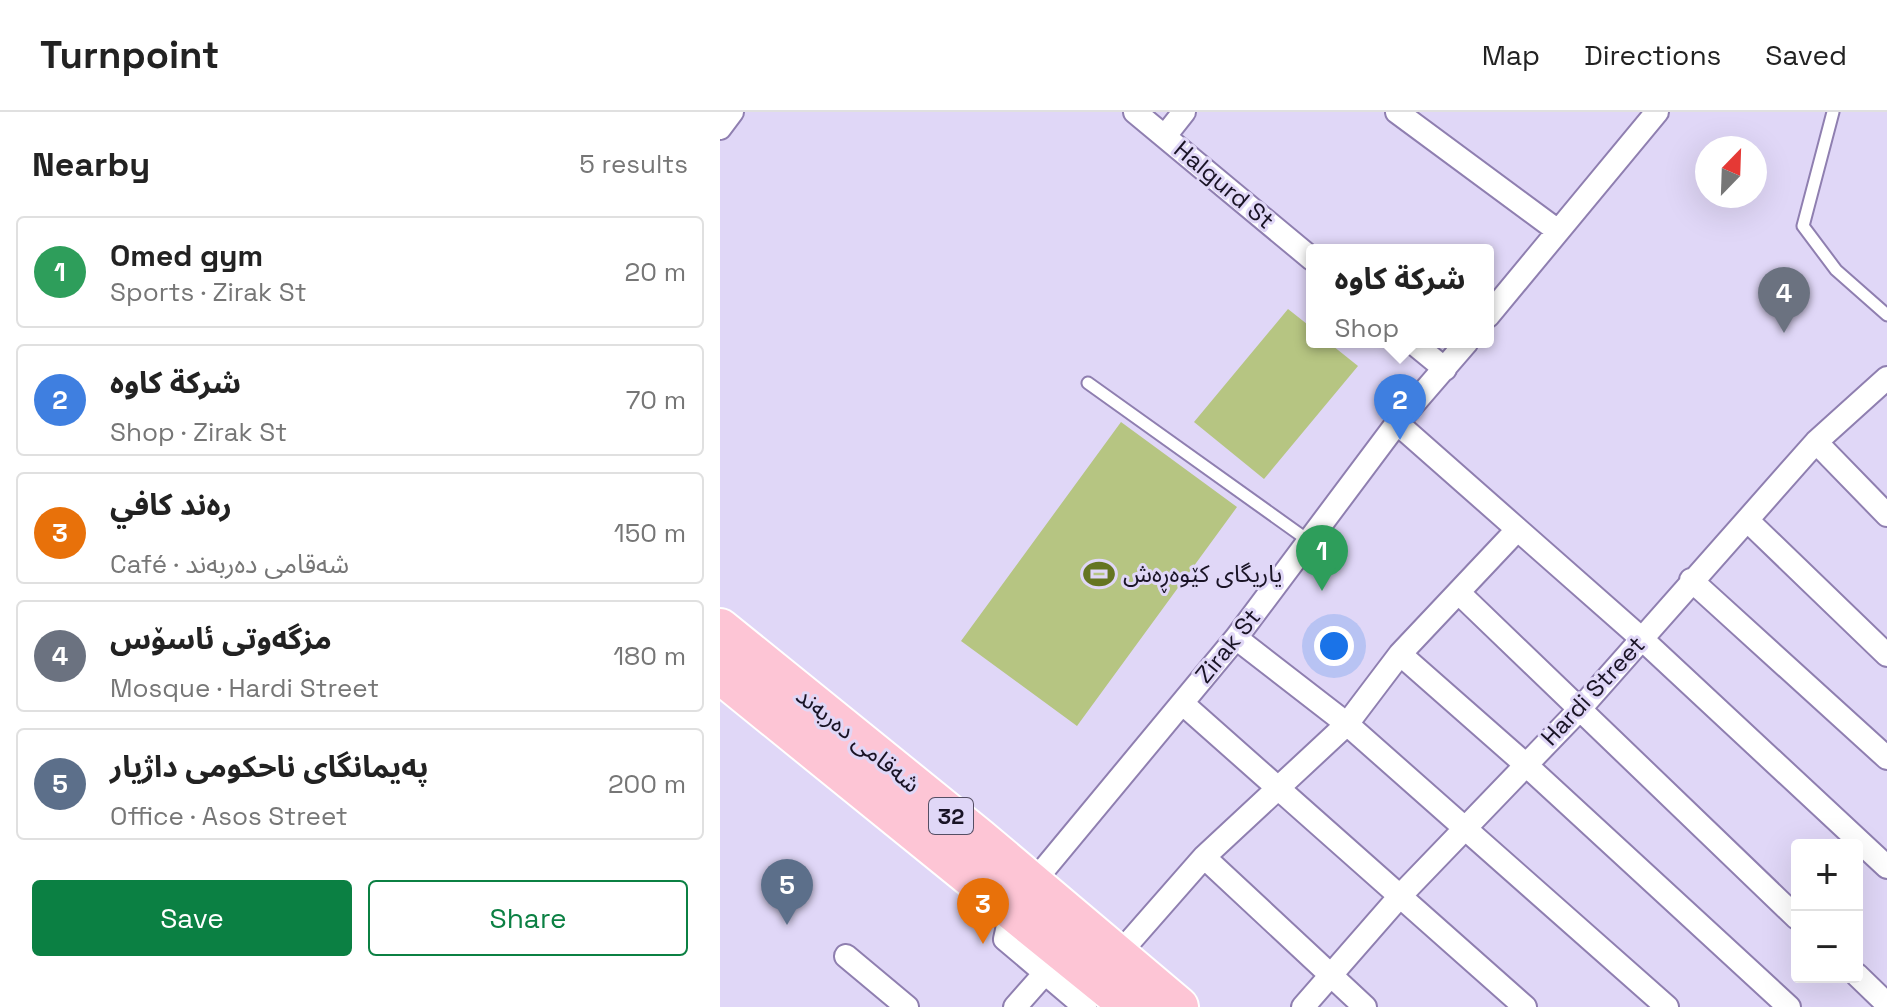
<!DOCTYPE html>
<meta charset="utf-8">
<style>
body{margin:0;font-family:"Space Grotesk","Noto Sans Arabic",sans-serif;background:#f6f6f6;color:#222}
.controls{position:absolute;right:24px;bottom:24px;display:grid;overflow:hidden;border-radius:8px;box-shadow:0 8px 32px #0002}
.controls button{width:72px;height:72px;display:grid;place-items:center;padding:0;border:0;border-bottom:2px solid #e0e0e0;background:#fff;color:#222;font:40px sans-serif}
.compass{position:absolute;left:975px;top:24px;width:72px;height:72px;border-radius:50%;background:#fff;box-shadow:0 8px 32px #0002;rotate:23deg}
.you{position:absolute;left:614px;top:534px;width:28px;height:28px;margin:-20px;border:6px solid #fff;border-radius:50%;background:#1a73e8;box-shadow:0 0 0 12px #1a73e833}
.badge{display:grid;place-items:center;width:52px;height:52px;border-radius:50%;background:#0b8043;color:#fff;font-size:26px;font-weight:700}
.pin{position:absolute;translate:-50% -66px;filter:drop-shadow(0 2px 4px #0008)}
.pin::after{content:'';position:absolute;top:42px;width:28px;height:24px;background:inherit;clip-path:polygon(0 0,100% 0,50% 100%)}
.popup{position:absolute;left:586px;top:132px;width:188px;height:104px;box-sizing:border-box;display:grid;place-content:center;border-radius:8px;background:#fff;filter:drop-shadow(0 2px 6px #0005);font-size:26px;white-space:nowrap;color:#767676}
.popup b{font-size:30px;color:#222}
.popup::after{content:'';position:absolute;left:50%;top:100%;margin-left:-16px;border:16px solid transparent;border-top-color:#fff}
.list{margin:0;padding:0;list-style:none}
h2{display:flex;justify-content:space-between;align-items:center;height:104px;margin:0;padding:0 32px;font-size:34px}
h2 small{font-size:26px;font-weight:400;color:#767676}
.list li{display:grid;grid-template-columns:52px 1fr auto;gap:24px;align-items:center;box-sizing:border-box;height:112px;margin:0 16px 16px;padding:0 16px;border:2px solid #e0e0e0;border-radius:8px}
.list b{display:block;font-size:30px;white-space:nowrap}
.list p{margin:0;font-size:26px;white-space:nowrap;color:#767676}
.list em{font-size:26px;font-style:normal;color:#767676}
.actions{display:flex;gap:16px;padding:24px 32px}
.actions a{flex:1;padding:18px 0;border:2px solid #0b8043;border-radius:8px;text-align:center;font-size:28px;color:#0b8043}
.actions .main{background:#0b8043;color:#fff}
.map{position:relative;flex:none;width:1167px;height:895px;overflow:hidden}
header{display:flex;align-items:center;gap:48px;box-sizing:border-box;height:112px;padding:0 40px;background:#fff;border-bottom:2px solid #e0e0e0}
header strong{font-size:38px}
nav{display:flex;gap:44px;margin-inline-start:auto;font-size:28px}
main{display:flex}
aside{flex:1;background:#fff}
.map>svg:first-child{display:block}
.green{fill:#b6c582}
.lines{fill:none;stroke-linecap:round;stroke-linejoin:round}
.lane-casing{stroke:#8f7fb0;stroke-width:15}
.street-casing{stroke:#8f7fb0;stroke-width:26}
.highway-casing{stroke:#fff;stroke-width:44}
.lane{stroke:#fff;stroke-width:11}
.street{stroke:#fff;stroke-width:22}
.highway{stroke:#fdc5d5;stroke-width:40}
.labels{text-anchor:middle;stroke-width:6;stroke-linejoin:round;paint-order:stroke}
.shield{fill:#e0d7f7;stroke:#554e64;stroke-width:2}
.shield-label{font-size:22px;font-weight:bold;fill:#191325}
.street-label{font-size:24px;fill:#191325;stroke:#e0d7f7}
.poi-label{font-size:24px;fill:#191325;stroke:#e0d7f7;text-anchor:start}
</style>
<header>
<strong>Turnpoint</strong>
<nav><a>Map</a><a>Directions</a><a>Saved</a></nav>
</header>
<main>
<aside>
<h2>Nearby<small>5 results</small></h2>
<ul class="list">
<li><span class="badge" style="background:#2e9e5b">1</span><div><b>Omed gym</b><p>Sports · Zirak St</p></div><em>20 m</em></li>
<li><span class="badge" style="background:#3f7fe0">2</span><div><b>شركة كاوه</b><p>Shop · Zirak St</p></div><em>70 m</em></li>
<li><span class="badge" style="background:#e8710a">3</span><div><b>رەند کافي</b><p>Café · شەقامی دەربەند</p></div><em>150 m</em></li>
<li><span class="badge" style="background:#6b7280">4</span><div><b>مزگەوتی ئاسۆس</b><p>Mosque · Hardi Street</p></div><em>180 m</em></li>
<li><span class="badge" style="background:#5c6f8a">5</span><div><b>پەیمانگای ناحکومی داژیار</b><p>Office · Asos Street</p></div><em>200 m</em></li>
</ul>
<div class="actions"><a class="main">Save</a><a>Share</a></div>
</aside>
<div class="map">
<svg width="1167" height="895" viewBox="0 0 1167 895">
<rect width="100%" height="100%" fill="#e0d7f7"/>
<path class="green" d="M568 197 592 216V230H608L638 254 544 367 474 310Z
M401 310 517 395 357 614 241 529Z"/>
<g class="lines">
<defs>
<path id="lane" d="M1113 0 1083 114 1116 158 1167 203
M368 271 589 429"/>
<path id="street" d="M415 0 592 147
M677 0 838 119
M0 16 12 0
M445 24 464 0
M768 204 937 0
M692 230 725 257
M677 311 922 527 1167 755
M1096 330 1167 403
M1027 408 1167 543
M971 468 1167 646
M739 481 1077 806
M516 526 627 612 947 895
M680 542 805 652 1069 895
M462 591 805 895
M484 745 645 895
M398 843 484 745 627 612 680 542 796 419
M126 844 187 895
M1137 863 1167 892
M295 895 334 851
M365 895 285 827 292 796 516 526 677 311 747 230
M583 895 680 784 859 598 1096 330 1167 266"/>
<path id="highway" d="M0 517 258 726 458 895
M0 561 412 895"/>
</defs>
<use href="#lane" class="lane-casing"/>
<use href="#street" class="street-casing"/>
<use href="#highway" class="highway-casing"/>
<use href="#lane" class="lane"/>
<use href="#street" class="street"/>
<use href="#highway" class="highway"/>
</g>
<defs>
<symbol id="stadium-bare" viewBox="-9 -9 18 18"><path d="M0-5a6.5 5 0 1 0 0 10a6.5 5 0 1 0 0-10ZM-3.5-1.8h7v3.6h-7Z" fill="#657522" stroke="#e0d7f7" stroke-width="2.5" paint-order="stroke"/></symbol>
</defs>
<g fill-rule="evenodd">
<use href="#stadium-bare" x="357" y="440" width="44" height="44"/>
</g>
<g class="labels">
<rect class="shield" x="209" y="686" width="44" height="36" rx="6"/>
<g class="shield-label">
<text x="231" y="712">32</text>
</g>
<g class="street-label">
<text transform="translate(504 73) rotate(40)" y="8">Halgurd St</text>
<text transform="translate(508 534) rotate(-51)" y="8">Zirak St</text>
<text transform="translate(873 579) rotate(-47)" y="8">Hardi Street</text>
<text transform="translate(138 628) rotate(39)" y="8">شەقامی دەربەند</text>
</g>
<g class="poi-label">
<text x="403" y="470">یاریگای کێوەڕەش</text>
</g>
</g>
</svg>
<div class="controls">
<button>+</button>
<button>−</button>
</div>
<svg class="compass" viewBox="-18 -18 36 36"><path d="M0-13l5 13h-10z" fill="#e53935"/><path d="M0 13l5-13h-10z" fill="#767676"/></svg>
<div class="you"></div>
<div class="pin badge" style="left:602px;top:479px;background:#2e9e5b">1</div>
<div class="pin badge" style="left:680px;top:328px;background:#3f7fe0">2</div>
<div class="popup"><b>شركة كاوه</b>Shop</div>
<div class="pin badge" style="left:263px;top:832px;background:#e8710a">3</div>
<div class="pin badge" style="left:1064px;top:221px;background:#6b7280">4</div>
<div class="pin badge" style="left:67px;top:813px;background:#5c6f8a">5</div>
</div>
</main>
